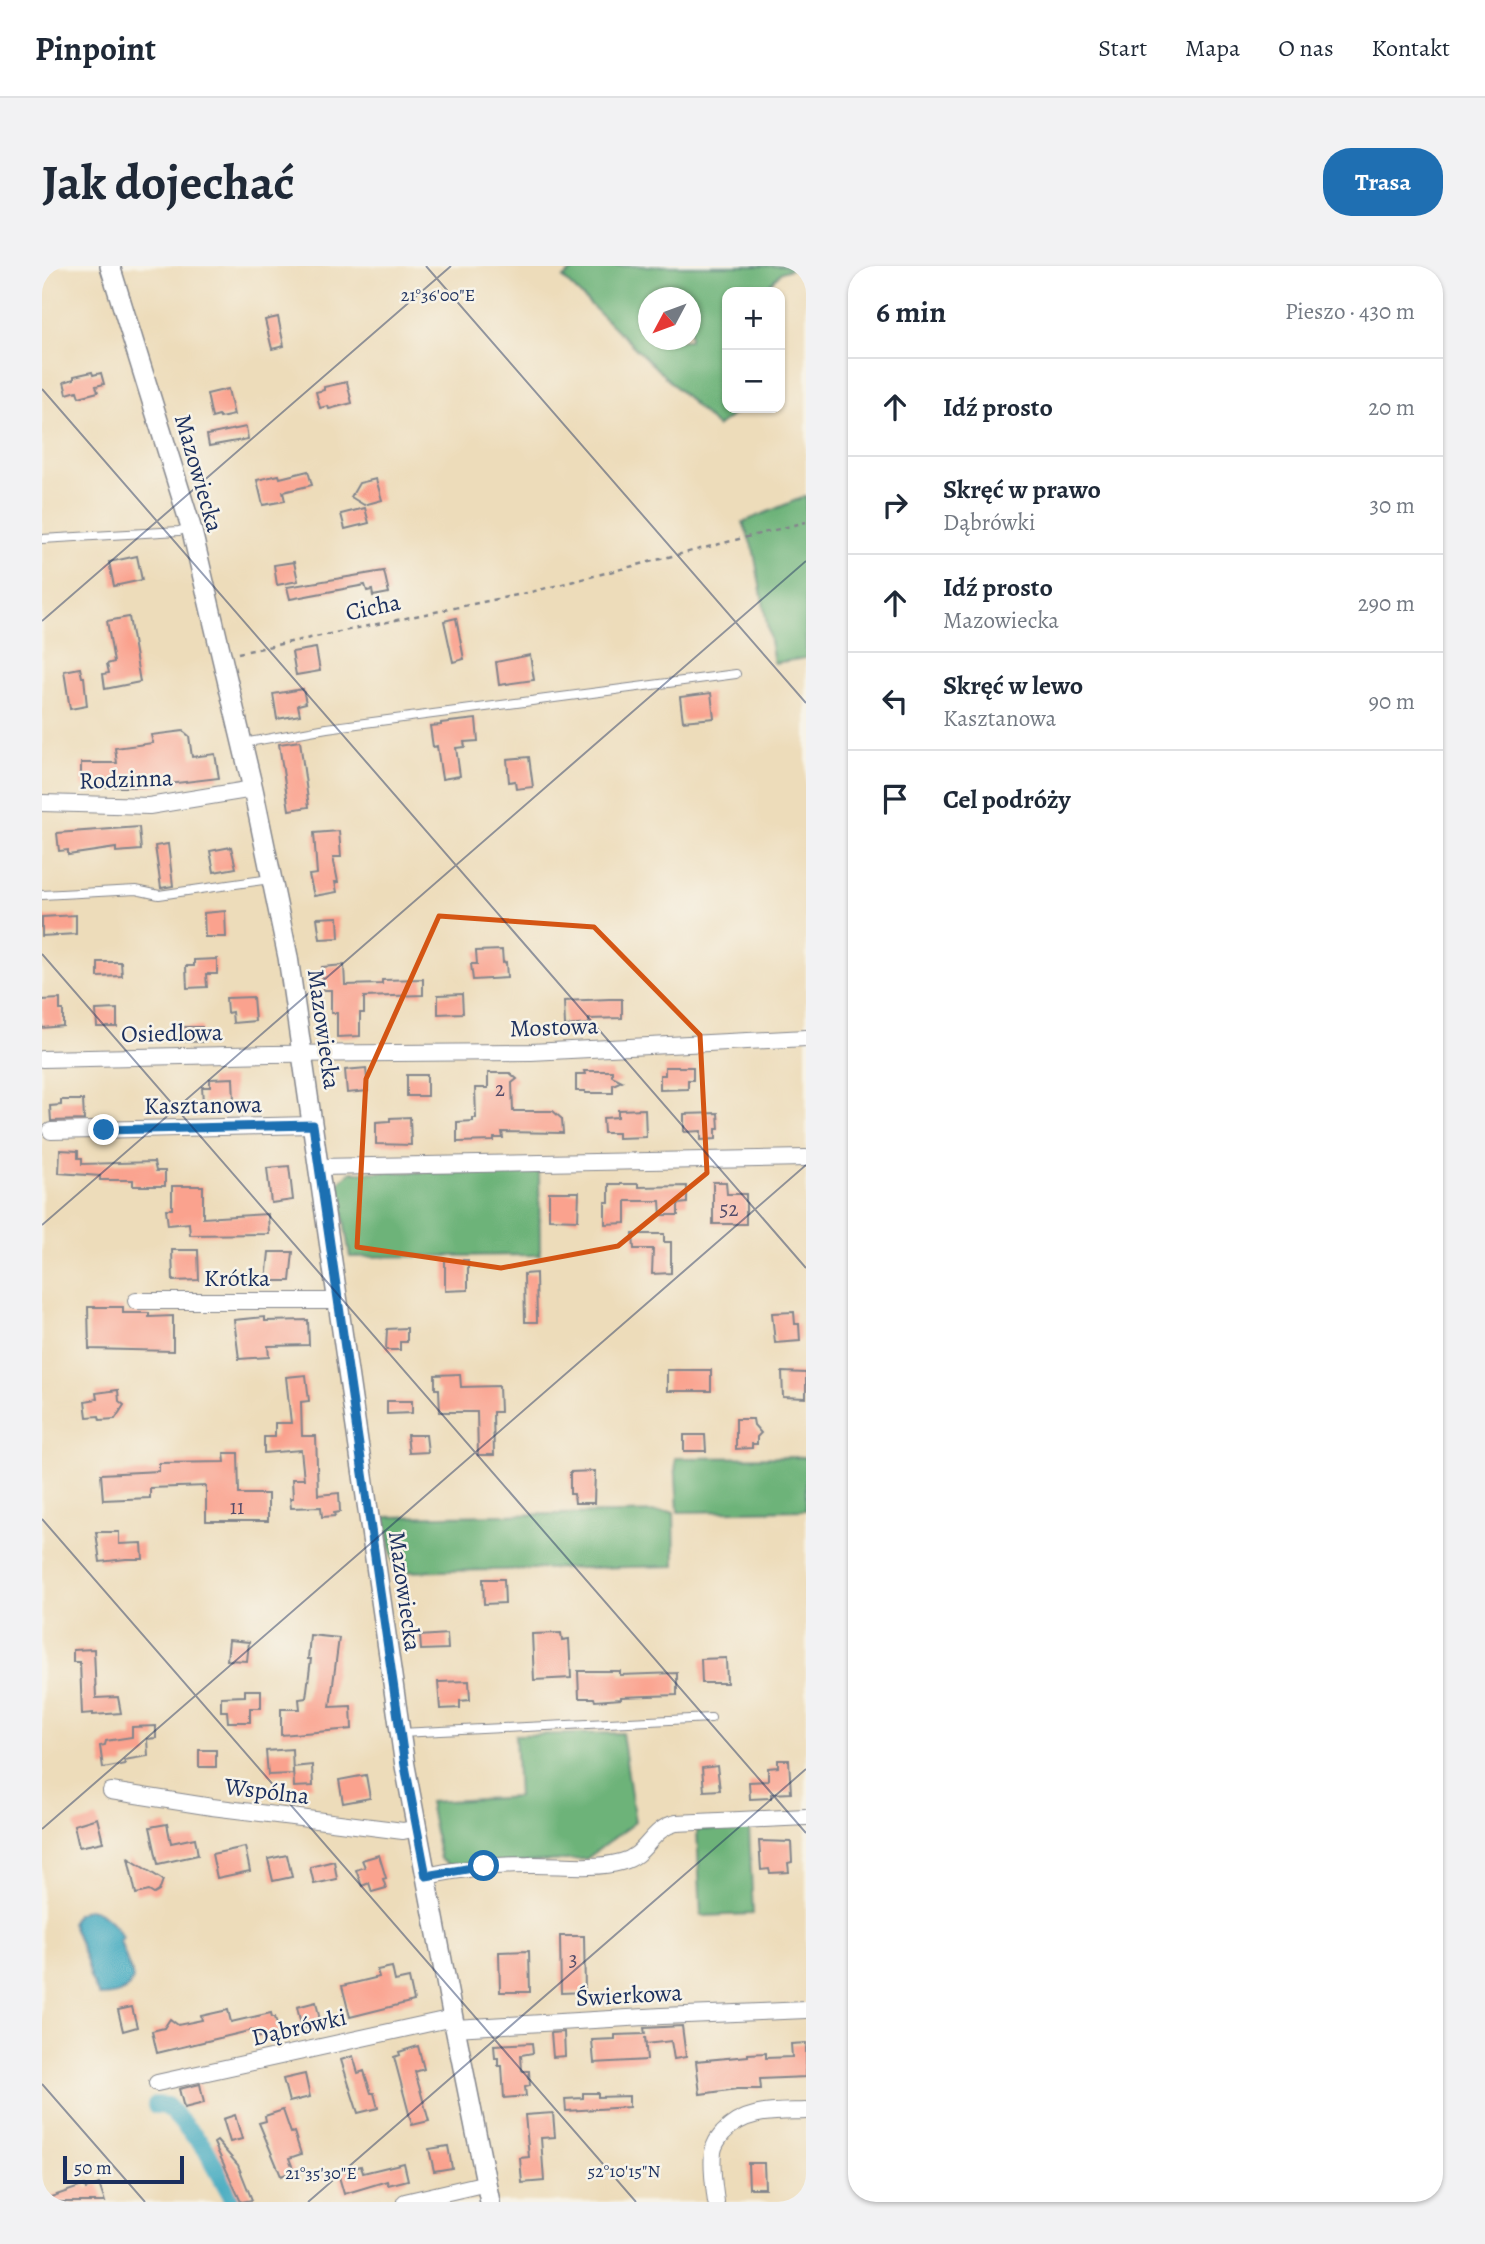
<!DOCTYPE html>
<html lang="pl">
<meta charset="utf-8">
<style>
body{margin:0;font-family:Alegreya,serif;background:#f2f2f3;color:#1f2937}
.controls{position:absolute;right:21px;top:21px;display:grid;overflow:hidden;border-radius:14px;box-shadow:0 2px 5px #0004}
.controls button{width:63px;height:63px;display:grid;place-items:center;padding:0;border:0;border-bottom:2px solid #e0e1e3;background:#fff;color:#1f2937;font:35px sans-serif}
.compass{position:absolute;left:596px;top:21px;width:63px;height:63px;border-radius:50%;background:#fff;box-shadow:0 2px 5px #0004;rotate:229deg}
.scale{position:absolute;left:21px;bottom:18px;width:121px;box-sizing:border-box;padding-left:7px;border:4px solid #1b2f5e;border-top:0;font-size:19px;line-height:24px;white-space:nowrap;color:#1b2f5e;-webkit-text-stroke:5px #f7f3e8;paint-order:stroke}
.stop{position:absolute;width:21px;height:21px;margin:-16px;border:5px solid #1f6fb2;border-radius:50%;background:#fff}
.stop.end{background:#1f6fb2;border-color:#fff;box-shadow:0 2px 7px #0008}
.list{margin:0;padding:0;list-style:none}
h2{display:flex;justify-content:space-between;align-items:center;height:91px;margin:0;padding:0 28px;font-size:30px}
h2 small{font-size:23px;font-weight:400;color:#747a83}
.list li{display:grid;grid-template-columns:46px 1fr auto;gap:21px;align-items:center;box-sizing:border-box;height:98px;padding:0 28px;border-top:2px solid #e0e1e3}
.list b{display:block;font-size:26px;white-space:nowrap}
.list p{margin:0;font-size:23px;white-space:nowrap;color:#747a83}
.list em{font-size:23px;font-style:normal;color:#747a83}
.icon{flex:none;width:38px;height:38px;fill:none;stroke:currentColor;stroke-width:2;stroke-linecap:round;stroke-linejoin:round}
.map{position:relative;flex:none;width:764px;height:1936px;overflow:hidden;border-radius:28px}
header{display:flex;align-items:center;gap:42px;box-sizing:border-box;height:98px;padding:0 35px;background:#fff;border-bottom:2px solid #e0e1e3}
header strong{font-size:33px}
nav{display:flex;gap:38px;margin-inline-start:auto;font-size:24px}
.intro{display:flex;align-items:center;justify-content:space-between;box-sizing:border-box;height:168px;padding:0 42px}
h1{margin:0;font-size:49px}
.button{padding:18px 32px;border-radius:28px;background:#1f6fb2;color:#fff;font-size:24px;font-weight:700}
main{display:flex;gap:42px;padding:0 42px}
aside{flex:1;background:#fff;border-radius:28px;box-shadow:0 2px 5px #0004}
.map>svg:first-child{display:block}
.forest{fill:#6db379;stroke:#44716c;stroke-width:2;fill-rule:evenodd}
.water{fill:#3fa9bf;stroke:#2d6c8e;stroke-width:2}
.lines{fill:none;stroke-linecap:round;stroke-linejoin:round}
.canal{stroke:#3fa9bf;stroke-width:18}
.building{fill:#faa28e}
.service-casing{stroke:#84868c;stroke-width:10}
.minor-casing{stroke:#84868c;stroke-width:18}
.tertiary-casing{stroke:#84868c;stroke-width:22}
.path{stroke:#84868c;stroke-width:2.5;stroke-dasharray:5 5;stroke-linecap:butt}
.service{stroke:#fff;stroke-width:8}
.minor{stroke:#fff;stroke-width:16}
.tertiary{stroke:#fff;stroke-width:19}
.route{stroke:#1f6fb2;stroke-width:9}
.marked{fill:none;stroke:#d45514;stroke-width:5;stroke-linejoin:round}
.ticks{fill:none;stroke:#1b2f5e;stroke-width:2;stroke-opacity:0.45}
.labels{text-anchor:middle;stroke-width:5;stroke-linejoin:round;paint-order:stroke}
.number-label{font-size:21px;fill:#534c6a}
.street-label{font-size:24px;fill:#1b2f5e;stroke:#f7f3e8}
.ticks-label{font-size:18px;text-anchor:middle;fill:#1b2f5e;stroke:#f7f3e8;stroke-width:5;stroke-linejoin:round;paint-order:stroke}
</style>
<header>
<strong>Pinpoint</strong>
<nav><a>Start</a><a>Mapa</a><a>O nas</a><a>Kontakt</a></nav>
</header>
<div class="intro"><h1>Jak dojechać</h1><a class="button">Trasa</a></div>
<main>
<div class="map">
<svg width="764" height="1936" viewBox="0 0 764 1936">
<rect width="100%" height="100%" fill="#f7f3e8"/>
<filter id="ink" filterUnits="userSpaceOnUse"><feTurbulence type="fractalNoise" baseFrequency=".0143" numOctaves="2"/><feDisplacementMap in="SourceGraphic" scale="14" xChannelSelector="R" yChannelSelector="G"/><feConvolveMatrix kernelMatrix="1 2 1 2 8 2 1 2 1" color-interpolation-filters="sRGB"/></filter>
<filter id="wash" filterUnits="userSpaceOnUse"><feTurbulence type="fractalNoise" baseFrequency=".00686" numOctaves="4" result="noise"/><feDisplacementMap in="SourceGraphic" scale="28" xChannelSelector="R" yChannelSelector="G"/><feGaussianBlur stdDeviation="1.57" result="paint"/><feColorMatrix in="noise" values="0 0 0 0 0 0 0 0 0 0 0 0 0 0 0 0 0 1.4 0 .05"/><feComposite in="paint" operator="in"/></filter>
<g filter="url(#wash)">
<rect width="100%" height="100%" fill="#eddcba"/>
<path class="forest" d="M537 0H758L739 6 721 26H685V142H700L675 161 521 12ZM606 32H648V74H606Z
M764 230V392L732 397 712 286 701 256Z
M309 906H497L498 989 308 991 296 917Z
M764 1191V1244L636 1246 633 1192Z
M632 1246 633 1300 353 1306 343 1251Z
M580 1467 593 1556 544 1593 408 1600 398 1593 387 1536 476 1531 473 1469Z
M707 1562 711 1648 659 1650 655 1564Z"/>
<path class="water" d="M46 1643C62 1645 72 1658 81 1671L78 1675 91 1712C89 1727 70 1730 57 1730L48 1711 44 1693 29 1656 34 1648Z"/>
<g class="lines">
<path class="canal" d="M114 1839 125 1840 163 1882 193 1936"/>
</g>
<g id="blocks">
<path class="building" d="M236 51 242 80 230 83 223 54Z
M50 106 51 109 59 107 62 118 54 120 56 126 37 131 35 125 25 128 22 116 32 113V110Z
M305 116 310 137 287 143 286 140 278 142 274 126 282 124V121Z
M186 123 192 149 178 152 177 150 170 152 165 128Z
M204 161 206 173 167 180 165 169Z
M266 205 270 219 241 226 243 235 221 239 215 214 237 209 238 212Z
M334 213 340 234 322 239 309 231 317 217Z
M323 242 327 257 303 263 299 248Z
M95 290 100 314 72 320 67 296Z
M252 296 256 315 235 319 232 299Z
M342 305 347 327 331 330 330 324 325 325 323 319 248 333 245 321Z
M87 351 98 416 63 423 61 408 67 407 65 398 72 396 65 355Z
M414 352 422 393 411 396 402 355Z
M274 382 278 405 254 409 250 386Z
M488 389 492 414 457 419 454 396Z
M38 402 40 411H42L45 440 28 443 22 405Z
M261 423 264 437 256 439 258 449 235 453 231 428Z
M669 427 672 452 641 455 638 431Z
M434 453 436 475 422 476 423 481 414 482 418 510 400 513 395 480 391 481 388 460 399 459V457Z
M141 465 147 470 150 491 173 488 177 512 101 521H39V497H75L73 482 111 477 109 469Z
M258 475 267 541 247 544 237 478Z
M487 491 491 521 474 523 473 515 467 516 465 493Z
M97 561 99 584 74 586V582L26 589V584L17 585 15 567Z
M297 565 299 591H291L296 616H293L295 626 272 630 267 609 275 608 272 567Z
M126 578 131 620 119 622 113 580Z
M189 581 194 602 172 606 168 585Z
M183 645 184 671H163L162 647Z
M34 649V668L0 670V651Z
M296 651 297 672 278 673 275 652Z
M460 684 461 697 464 696 465 712 431 714 429 698H435L434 685Z
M175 693V708H164L165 721 145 722 144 700H152V694Z
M56 696H79L80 710 56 711Z
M302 699 303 719 340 718V714L381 713V729L322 731V747H318V770L295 771V747H289V724H281L280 701Z
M420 728 421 747 396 748V729Z
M211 731 213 755 191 757 190 746 185 747 184 732Z
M18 733V744H21V760L0 762V734Z
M567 733H580V752L547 753V758L523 760 522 735Z
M75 743V761H55L54 744Z
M131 761H160V776L131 775Z
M623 801H651V814H646V823L618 824V809H623Z
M324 802 326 825 305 827 303 804Z
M542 805H570V810L580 815 571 819V827H543V825H534V808H543Z
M446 807H468L475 813 470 817 471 845H511L520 853 521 867 460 866 461 872H452V875L415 876V856L431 855V852H434L433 822H446Z
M365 809H385V830H365Z
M191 812 192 834 161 836 160 821H168V813Z
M19 834H41L42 854 9 855 8 840 19 839Z
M603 843 604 871 576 872V867H562L561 852 576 851V844Z
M676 847 677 863H674V873L659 874V865L642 866V848Z
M368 851 369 879 334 878V856L348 855V852Z
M18 884 36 885V892H40V898L112 896 114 905H123V920H91V914H58V910L17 907Z
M247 900 251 934 229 937 225 902Z
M671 916H684L685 928H704V958H671Z
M567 918H596V921L645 920V937L636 938V949H619L618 935H584V957L563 958V936H567Z
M130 920H161V952L226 948 227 968 148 969 147 957 126 959 124 943H130Z
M507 926H537L536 954 507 953Z
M591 968H622V976H629V1007L610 1008 611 983H592Z
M130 984H156L157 1014 131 1015Z
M227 986H251L248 1015H224Z
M403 994H426V1024L403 1025Z
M494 1007 495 1056H483L482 1008Z
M46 1041H81V1047H107V1051L131 1050V1085L47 1083Z
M752 1046 753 1058H757L758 1075 733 1077 730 1047Z
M223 1051V1055L266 1054 267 1079 226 1080 227 1091 197 1093 192 1054Z
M365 1062V1076H358V1084H344L345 1063Z
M625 1104H669V1125H625Z
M740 1106 764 1107V1132L741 1131Z
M418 1108 419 1121 457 1120 458 1146H451L452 1189H436L435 1146H398L397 1123H393V1109Z
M264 1109 267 1135 259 1136 260 1170H274L276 1229 297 1227 298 1246 292 1247 293 1250 280 1251 279 1241 249 1242 248 1232H251L250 1213H262L259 1184 222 1187V1171H233V1157H249L244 1111Z
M76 1124 77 1135 82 1139 73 1153 58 1154 57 1150 45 1151 43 1135 55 1133 54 1127Z
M345 1135H370V1147L345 1148Z
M694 1153H711L712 1159 719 1167 715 1171V1178H710V1182L694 1183Z
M365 1169H384L386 1186 367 1187Z
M642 1169H663L664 1185H642Z
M182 1187H196L197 1228H226V1255H164V1220L108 1222V1232L61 1234 59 1208 117 1205V1197L183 1196Z
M553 1205 552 1237H533L532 1228H528V1206Z
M54 1266H77V1278L100 1277 101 1293H84L58 1296Z
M441 1313H462L463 1337 442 1338Z
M519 1367 520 1374 527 1373 529 1412 492 1414 490 1368Z
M405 1368 406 1383 379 1384 378 1370Z
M268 1369 297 1372 288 1441 309 1440 310 1463 239 1469V1443H258L257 1433 264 1432 269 1393H266Z
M187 1374 207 1376 205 1395 185 1394Z
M52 1383 54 1432 76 1431 79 1447 51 1449V1447L40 1448 38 1396H31V1384Z
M684 1392 685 1417H660L659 1393Z
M536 1405H578V1409L635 1407V1429L579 1431V1433L553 1435 552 1432H537Z
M427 1415 428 1434 418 1435V1442L398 1443 396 1416Z
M203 1424H219V1442H208V1456H186L185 1445H179V1431L203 1430Z
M114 1460V1472L105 1473 106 1490 82 1494 83 1498 61 1502 58 1480 63 1479 64 1475 90 1471V1461Z
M250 1483 251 1508 226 1509 224 1485Z
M157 1484H174V1501H157Z
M736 1494H747L749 1527 729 1528V1532L708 1533 707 1516 726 1515V1502L736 1501Z
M270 1499 271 1520 252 1521 251 1501Z
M675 1500 678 1524 662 1525 660 1502Z
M324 1509 328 1532 301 1537 297 1514Z
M55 1552 61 1576 37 1581 32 1559Z
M125 1558 129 1577 153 1572 156 1589 116 1598 108 1561Z
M717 1575 749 1576 750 1596 746 1597 747 1606 728 1607 727 1603 719 1604Z
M203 1581 208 1605 175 1612 170 1588Z
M245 1589 250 1611 231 1615 226 1593Z
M337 1589 344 1612 341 1613 344 1622 330 1626 327 1617 320 1620 314 1604 323 1601 320 1594Z
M86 1592 121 1614 117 1625 112 1628 107 1625 94 1628Z
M292 1595 295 1613 272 1618 268 1601Z
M518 1670H542L543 1726 519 1727Z
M487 1685 488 1726H458L457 1686Z
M350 1701 353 1715 367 1712 372 1735 308 1751 300 1720 337 1711 335 1704Z
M274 1736 279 1759 260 1763 255 1741Z
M90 1741 95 1761 81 1765 76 1744Z
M186 1744 189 1756 229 1747 230 1751H233L237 1767 213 1772 211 1764 115 1787 110 1765 122 1762 128 1753 136 1759 160 1754 159 1750Z
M640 1760 644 1791 632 1793 629 1775 604 1778 603 1771 605 1794 552 1797 550 1774 573 1773V1769L603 1768 602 1762Z
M522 1766 523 1790 511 1791 509 1767Z
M490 1777 491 1787 479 1789 480 1805H487L488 1820 483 1821 484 1830 462 1832 460 1800H456V1792H453L452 1779Z
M764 1777V1811L718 1813 719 1823H695L658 1828 654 1795 706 1790V1788L724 1787V1792L750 1791 749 1778Z
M376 1780 382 1803 373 1806 387 1855 370 1859 352 1791 358 1789 357 1786Z
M311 1790 316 1807 322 1805 329 1827H332L336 1842 316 1847 299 1794Z
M263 1808 268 1831 247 1836 241 1813Z
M158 1818 162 1837 142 1842 137 1823Z
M541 1827H556V1831L587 1830V1841L524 1845 523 1833 541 1832Z
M241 1844 249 1867 252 1866 259 1888 247 1892 252 1905 239 1910 217 1857 224 1855 223 1850Z
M511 1847 513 1871 499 1872 502 1915 480 1917 478 1892 487 1891 483 1849Z
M193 1849 200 1873 188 1876 181 1853Z
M175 1875 196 1899 210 1934 199 1936 172 1877Z
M406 1880 410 1902 392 1905 387 1883Z
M362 1897 366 1914 346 1919 345 1915 302 1928 296 1907 319 1900 321 1907Z
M706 1897H722L723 1922H707Z
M57 1918 63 1936H1L0 1934 43 1919 44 1923Z"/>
</g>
</g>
<g filter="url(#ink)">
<use href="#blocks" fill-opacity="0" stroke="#84868c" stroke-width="2"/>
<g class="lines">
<defs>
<path id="service" d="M0 273 137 265 149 261
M201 477 285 462 694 408
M0 629 94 624 117 629 228 613
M358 1467 669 1452"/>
<path id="minor" d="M0 537 107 540 211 523
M0 793 229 788 489 786 764 772
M9 865 271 859
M277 901 764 892
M94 1035H296
M69 1525 170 1541 361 1565 375 1562
M384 1610C418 1603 451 1599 486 1599 517 1598 548 1604 579 1596 605 1590 608 1563 634 1557L764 1551
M413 1762 620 1750 764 1744
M115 1817 411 1752
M363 1936 445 1917
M674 1936C672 1920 669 1903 671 1886 672 1878 676 1873 681 1867 703 1843 734 1846 764 1845"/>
<path id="tertiary" d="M68 0 149 261 211 523 246 691 363 1500 411 1752 448 1936"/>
</defs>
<use href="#service" class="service-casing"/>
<use href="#minor" class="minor-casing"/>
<use href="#tertiary" class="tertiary-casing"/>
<path class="path" d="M196 387 489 326 764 256"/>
<use href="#service" class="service"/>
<use href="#minor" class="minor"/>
<use href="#tertiary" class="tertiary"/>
</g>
</g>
<g class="lines" filter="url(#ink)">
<path class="route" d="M62 864 271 859 363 1500 384 1610 442 1600"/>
</g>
<path class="marked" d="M397 650 552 661 658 769 665 907 576 980 459 1002 315 981 324 813Z"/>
<path class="ticks" d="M384 0 764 437M0 123 764 1002M0 355 409 0M0 688 764 1567M0 959 764 295M0 1253 594 1936M0 1563 764 899M0 1818 103 1936M266 1936 764 1503"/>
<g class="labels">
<g class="number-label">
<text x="458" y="830">2</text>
<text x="687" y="950">52</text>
<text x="195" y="1248">11</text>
<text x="531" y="1700">3</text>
</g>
<g class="street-label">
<text transform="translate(157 207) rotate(74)" y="8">Mazowiecka</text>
<text transform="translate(331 341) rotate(-12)" y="8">Cicha</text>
<text transform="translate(84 513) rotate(-2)" y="8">Rodzinna</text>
<text transform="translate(512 761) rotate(-2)" y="8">Mostowa</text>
<text transform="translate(282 763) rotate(82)" y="8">Mazowiecka</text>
<text transform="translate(130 767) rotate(-1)" y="8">Osiedlowa</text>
<text transform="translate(161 839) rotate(-1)" y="8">Kasztanowa</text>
<text x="195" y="1020">Krótka</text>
<text transform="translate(363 1325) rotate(82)" y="8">Mazowiecka</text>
<text transform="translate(225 1525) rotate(7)" y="8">Wspólna</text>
<text transform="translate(587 1729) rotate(-3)" y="8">Świerkowa</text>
<text transform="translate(257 1761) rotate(-13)" y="8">Dąbrówki</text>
</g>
</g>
<g class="ticks-label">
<text x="396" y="35">21°36'00"E</text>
<text x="582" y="1911">52°10'15"N</text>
<text x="279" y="1913">21°35'30"E</text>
</g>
</svg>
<div class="controls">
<button>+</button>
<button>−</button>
</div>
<svg class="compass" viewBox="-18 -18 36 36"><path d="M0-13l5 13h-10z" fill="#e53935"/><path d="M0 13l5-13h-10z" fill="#747a83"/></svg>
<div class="scale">50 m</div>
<div class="stop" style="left:442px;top:1600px"></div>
<div class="stop end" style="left:62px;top:864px"></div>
</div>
<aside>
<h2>6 min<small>Pieszo · 430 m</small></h2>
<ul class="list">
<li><svg class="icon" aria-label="ahead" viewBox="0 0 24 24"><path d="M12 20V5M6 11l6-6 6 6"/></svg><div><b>Idź prosto</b></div><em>20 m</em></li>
<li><svg class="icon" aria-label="right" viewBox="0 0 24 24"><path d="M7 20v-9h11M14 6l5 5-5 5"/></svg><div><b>Skręć w prawo</b><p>Dąbrówki</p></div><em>30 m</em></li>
<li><svg class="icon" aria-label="ahead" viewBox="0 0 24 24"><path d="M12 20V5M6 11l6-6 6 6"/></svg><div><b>Idź prosto</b><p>Mazowiecka</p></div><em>290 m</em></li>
<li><svg class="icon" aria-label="left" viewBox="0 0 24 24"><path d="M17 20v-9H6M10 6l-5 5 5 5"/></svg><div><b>Skręć w lewo</b><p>Kasztanowa</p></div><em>90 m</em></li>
<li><svg class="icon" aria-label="arrive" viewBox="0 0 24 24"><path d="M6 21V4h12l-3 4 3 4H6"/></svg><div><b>Cel podróży</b></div></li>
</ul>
</aside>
</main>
